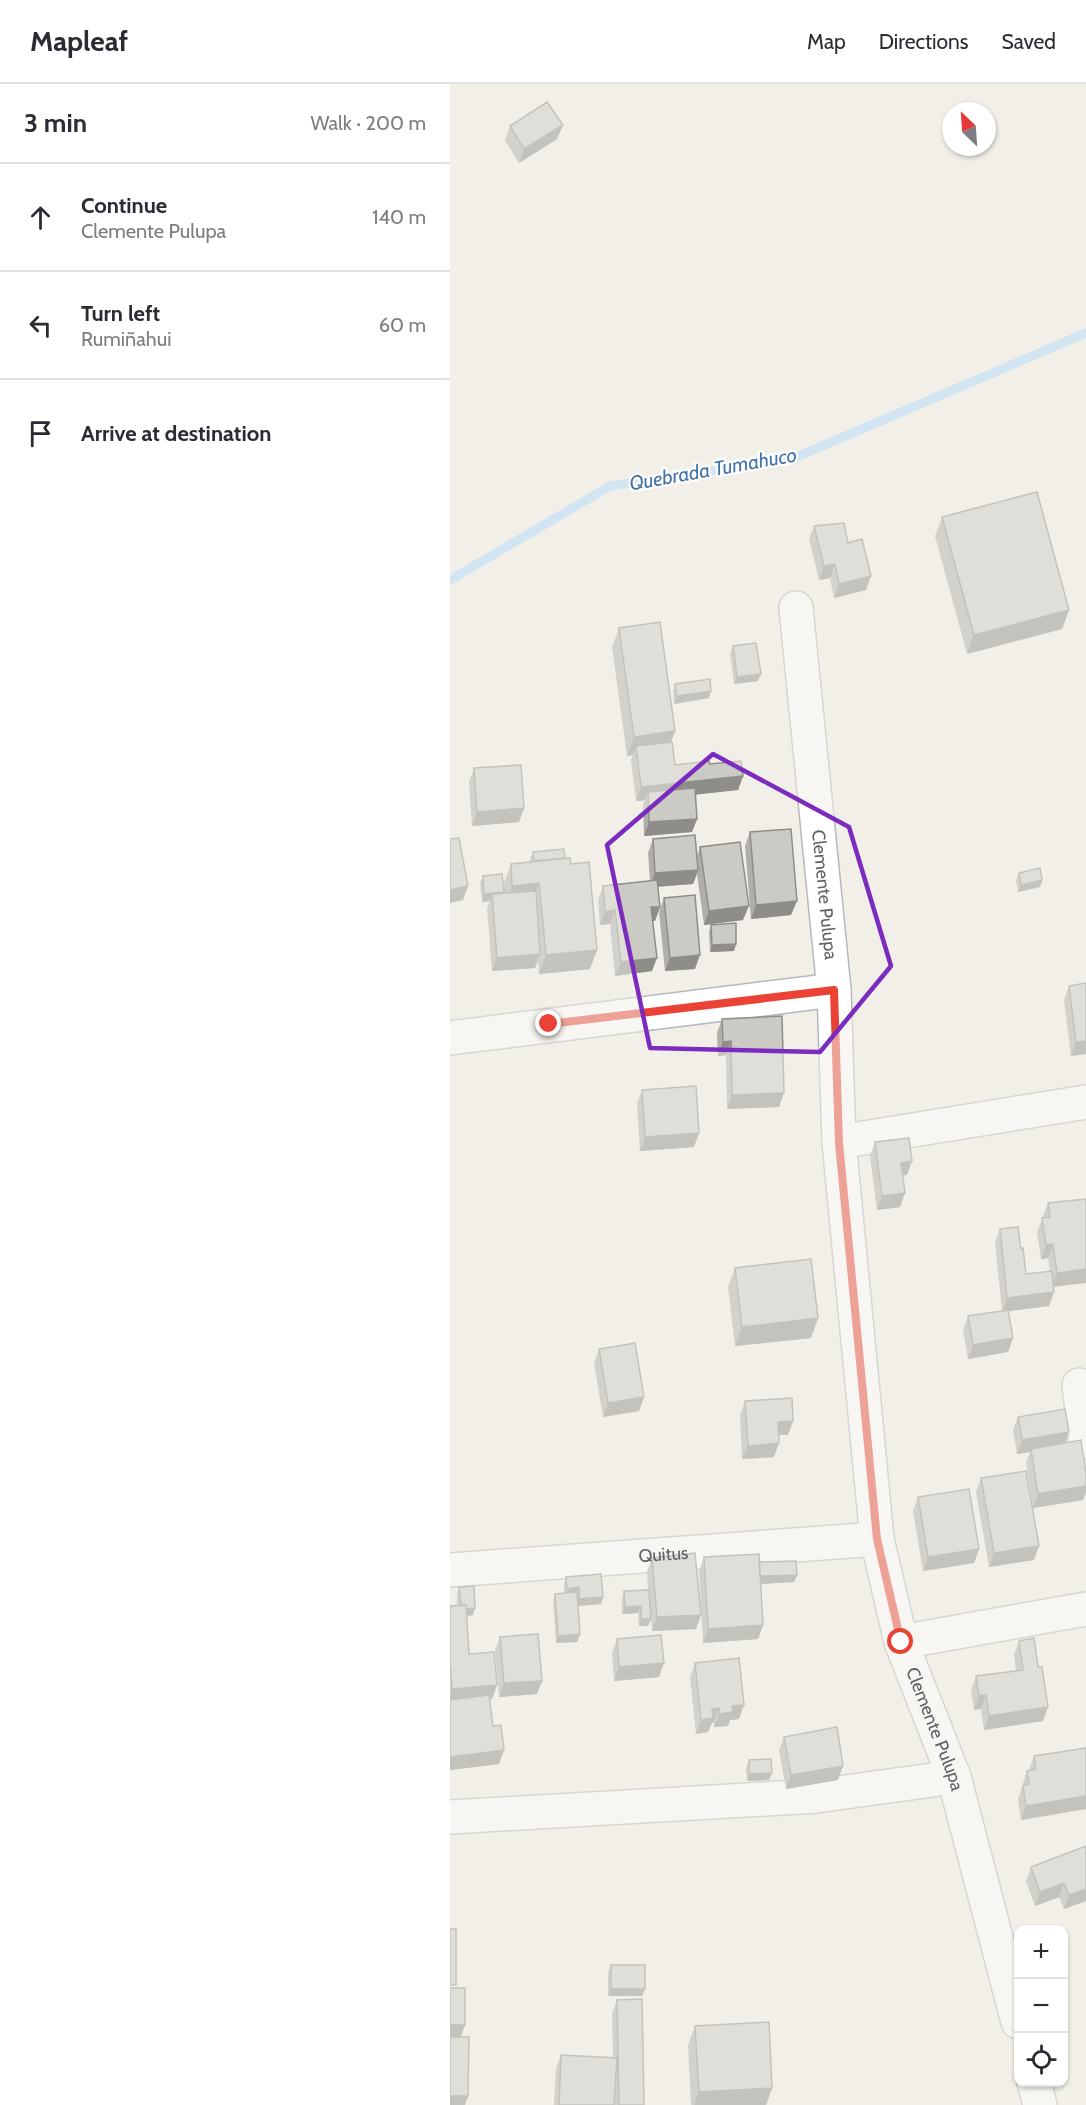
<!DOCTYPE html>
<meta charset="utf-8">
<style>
body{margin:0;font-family:Cabin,sans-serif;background:#f7f7f7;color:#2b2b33}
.controls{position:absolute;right:18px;bottom:18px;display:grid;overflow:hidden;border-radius:12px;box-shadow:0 2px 4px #0004}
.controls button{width:54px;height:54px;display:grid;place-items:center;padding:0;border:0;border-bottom:2px solid #e1e1e2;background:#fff;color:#2b2b33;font:30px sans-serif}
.compass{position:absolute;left:492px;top:18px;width:54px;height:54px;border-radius:50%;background:#fff;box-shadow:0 2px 4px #0004;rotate:335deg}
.stop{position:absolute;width:18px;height:18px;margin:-14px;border:4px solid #ea4335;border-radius:50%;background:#fff}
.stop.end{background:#ea4335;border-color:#fff;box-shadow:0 2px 6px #0008}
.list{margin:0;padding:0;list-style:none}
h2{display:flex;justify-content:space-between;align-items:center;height:78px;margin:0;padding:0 24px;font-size:26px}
h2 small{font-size:20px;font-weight:400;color:#7c7c81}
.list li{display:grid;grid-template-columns:39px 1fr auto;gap:18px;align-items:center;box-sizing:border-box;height:108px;padding:0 24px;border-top:2px solid #e1e1e2}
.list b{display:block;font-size:22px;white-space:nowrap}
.list p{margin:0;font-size:20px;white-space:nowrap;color:#7c7c81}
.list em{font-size:20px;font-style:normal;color:#7c7c81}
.icon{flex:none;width:33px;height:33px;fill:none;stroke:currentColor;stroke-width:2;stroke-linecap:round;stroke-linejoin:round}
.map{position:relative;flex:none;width:636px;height:2021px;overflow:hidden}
header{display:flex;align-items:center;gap:36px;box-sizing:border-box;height:84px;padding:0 30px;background:#fff;border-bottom:2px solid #e1e1e2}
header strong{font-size:28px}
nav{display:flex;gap:33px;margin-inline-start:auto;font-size:21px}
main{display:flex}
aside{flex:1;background:#fff}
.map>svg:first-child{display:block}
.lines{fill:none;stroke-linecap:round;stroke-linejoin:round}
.stream{stroke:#aadaff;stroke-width:9}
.minor-casing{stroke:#b5b8bc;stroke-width:36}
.minor{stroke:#fff;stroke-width:33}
.wall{fill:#afaea9}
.shaded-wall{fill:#8f8d8a}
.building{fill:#cccac5;stroke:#8f8d8a;stroke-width:1.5}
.route{stroke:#ea4335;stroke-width:8}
.marked{fill:none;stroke:#7b2cbf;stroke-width:4.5;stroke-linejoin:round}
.labels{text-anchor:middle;stroke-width:4.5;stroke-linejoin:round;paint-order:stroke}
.street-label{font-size:18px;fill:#5f6368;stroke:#fff}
.water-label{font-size:20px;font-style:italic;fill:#4174aa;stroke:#fff}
</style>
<header>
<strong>Mapleaf</strong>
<nav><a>Map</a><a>Directions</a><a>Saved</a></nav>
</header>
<main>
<aside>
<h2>3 min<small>Walk · 200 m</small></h2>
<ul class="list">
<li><svg class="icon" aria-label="ahead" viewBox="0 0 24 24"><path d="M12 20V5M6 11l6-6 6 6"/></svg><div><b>Continue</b><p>Clemente Pulupa</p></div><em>140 m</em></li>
<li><svg class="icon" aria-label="left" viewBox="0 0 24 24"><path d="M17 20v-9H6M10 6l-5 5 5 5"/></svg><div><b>Turn left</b><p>Rumiñahui</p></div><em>60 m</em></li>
<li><svg class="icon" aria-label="arrive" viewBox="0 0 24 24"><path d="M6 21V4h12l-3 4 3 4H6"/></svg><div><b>Arrive at destination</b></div></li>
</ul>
</aside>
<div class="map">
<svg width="636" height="2021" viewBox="0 0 636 2021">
<rect width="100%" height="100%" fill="#f1efe8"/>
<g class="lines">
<path class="stream" d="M0 496 160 402 344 374 636 249"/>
<defs>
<g id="minor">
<path id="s1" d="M346 524 384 906 389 1058 427 1455 451 1558 504 1693 568 1938"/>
<path d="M0 954 384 906"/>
<path d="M389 1058 636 1018"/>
<path d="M629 1301 636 1358"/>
<path id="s2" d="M0 1486 427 1455"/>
<path d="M451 1558 636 1525"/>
<path d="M0 1733 366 1712 504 1693"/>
<path d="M584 1998 590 2021"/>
</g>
</defs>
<use href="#minor" class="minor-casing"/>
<use href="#minor" class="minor"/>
</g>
<path class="wall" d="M60 42 107 55 69 79 55 56Z
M492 433 619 526 612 545 517 570 485 452Z
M364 442 416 506 384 514 380 494 369 496 359 455Z
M169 544 225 647 221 658 225 681 260 680 293 692 288 706 245 710 247 735 242 748 194 752 193 722 195 716 186 717 181 676 183 671 177 672 162 563Z
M283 562 308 597 284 600 280 569Z
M225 600 259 614 224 620 223 607Z
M24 684 74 724 69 738 22 742 19 698Z
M300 748 341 831 301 835 295 762Z
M203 755 247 772 250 763 293 836 254 841 247 790 243 800 208 803 210 823 205 837H203L202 887 165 892 160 840 150 841 148 816 153 802 200 797 198 769Z
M83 768 115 774 140 885 89 890 88 877 85 884 42 887 37 824 40 817 32 818 30 799 33 792 53 810 54 809V799L61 780 80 778V775Z
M569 789 592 796 590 803 568 808 566 796Z
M214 814 245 885 215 887 209 828Z
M261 841 286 860 284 867 260 868 259 848Z
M636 899V970L621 972 614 916 619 902Z
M272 935 329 1023 277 1025 276 971 268 972 267 949Z
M192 1006 244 1063 190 1067 187 1020Z
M425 1058 457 1091H453L450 1123 427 1126 420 1072Z
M636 1115 604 1202 599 1222 558 1227 563 1254 558 1268 518 1275 513 1246 518 1232 552 1227 545 1159 550 1145 571 1165 576 1190 600 1188 598 1174 591 1175 587 1148 598 1119Z
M285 1184 368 1234 361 1254 285 1262 278 1203Z
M149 1265 194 1313 189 1327 153 1333 144 1279Z
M295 1317 343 1337 338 1351H328L324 1373 292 1375 290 1331Z
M568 1333 619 1348 616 1359 633 1416 583 1424 576 1378 580 1368 567 1370 563 1346Z
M531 1394 584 1476 539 1483 526 1408Z
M468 1413 529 1465 524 1479 473 1487 463 1427Z
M254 1473 309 1478 347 1491 344 1498 311 1500 313 1541 308 1555 253 1559 249 1487Z
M202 1474 251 1531 246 1545 202 1547 201 1535 198 1542H189L188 1529 172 1530V1515L174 1507 198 1506 197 1488Z
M116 1493 153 1513 151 1520 128 1522 130 1550 127 1558 106 1559 103 1517 105 1510 114 1509V1500Z
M9 1503 23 1531 16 1532 19 1570 47 1601 42 1615H39L43 1642 49 1680 0 1686V1522H7V1510Z
M50 1553 92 1597 87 1610 49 1613 45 1566Z
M167 1555 209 1593 164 1597 162 1569Z
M569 1557 593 1637 534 1646 531 1625 524 1626 521 1606 526 1592 566 1587 564 1571Z
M245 1579 289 1635 280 1636 278 1642 264 1643V1638L262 1639 258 1648 246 1650 240 1593Z
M334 1653 388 1696 336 1705 329 1666Z
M636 1664V1725L571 1736 568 1715 577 1687 579 1686 584 1672Z
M299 1676 319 1696 297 1697 296 1684Z
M636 1762V1817L614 1825 609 1813 585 1822 576 1797 581 1783Z
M161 1881 192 1912H158V1888Z
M167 1916 194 2021H104L106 1985 111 1971 163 1973 162 1930Z
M245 1942 322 2004 316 2021H241L238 1961Z"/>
<path class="shaded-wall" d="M113 41 107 55 69 79 74 65Z
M385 480 380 494 369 496 374 482Z
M421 492 416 506 384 514 389 500Z
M619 526 612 545 517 570 524 551Z
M311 590 308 597 284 600 287 593Z
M261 607 259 614 224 620 227 612Z
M225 647 218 666 186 662 183 671 177 672 184 653Z
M293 692 288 706 198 716V708L195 716 186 717 191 703Z
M74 724 69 738 22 742 27 728Z
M247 735 242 748 194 752 199 738Z
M248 786 243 800 200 803 205 789Z
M592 796 590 803 568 808 571 801Z
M89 799 82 819 56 821 62 802Z
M18 802 13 816 0 819V806Z
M54 808 51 816 42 810 40 817 32 818 34 810Z
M347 817 341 831 301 835 306 821Z
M299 822 293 836 254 841 259 827Z
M201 823H210L205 837H196Z
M165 826 160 840 150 841 155 828Z
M286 860 284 867 260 868 262 861Z
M147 866 140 885 89 890 96 871Z
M90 870 85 884 42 887 47 874Z
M250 871 245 885 215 887 220 874Z
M207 874 202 887 165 892 171 878Z
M281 957 276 971 268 972 273 958Z
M636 957V970L621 972 626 958Z
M334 1009 329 1023 277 1025 282 1011Z
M249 1049 244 1063 190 1067 195 1053Z
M462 1077 457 1091 446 1092 451 1079Z
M455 1109 450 1123 427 1126 432 1112Z
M603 1160 598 1174 591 1175 596 1161Z
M636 1185V1199L602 1203 607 1189Z
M604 1208 599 1222 552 1228 557 1214Z
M368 1234 361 1254 285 1262 292 1243Z
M563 1254 558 1268 518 1275 523 1261Z
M194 1313 189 1327 153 1333 158 1319Z
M343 1337 338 1351H323L328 1338Z
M619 1348 614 1362 581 1365 580 1368 567 1370 572 1356Z
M329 1359 324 1373 292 1375 298 1362Z
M636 1402V1408L633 1416 583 1424 588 1410Z
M589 1462 584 1476 539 1483 544 1469Z
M529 1465 524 1479 473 1487 478 1473Z
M347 1491 344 1498 307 1500 310 1492Z
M129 1503 126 1511 115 1512 117 1505Z
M153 1513 151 1520 127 1522 129 1515Z
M191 1522 188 1529 172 1530 175 1523Z
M25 1524 23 1531 8 1533 11 1525Z
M251 1531 246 1545 202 1547 207 1533Z
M191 1535H201L198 1542H189Z
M313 1541 308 1555 253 1559 258 1545Z
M130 1550 127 1558 106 1559 108 1552Z
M214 1579 209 1593 164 1597 169 1583Z
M92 1597 87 1610 49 1613 54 1599Z
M47 1601 42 1615 0 1618V1610L2 1605Z
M536 1611 531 1625 524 1626 529 1612Z
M294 1621 289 1635 280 1636 278 1642 264 1643 269 1630 282 1622Z
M598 1623 593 1637 534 1646 539 1632Z
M269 1624 264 1638 262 1639 258 1648 246 1650 251 1636 262 1625Z
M54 1666 49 1680 0 1686V1673Z
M393 1682 388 1696 336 1705 341 1691Z
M322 1689 319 1696 297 1697 299 1690Z
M636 1712V1725L571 1736 576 1722Z
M614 1799 609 1813 585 1822 590 1808Z
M636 1805V1817L614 1825 619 1811Z
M161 1905H195L192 1912H158Z
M0 1941H15L10 1955H0Z
M322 2004 316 2021H244L249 2008Z
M0 2012H18L15 2021H0Z"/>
<path class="building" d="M97 18 113 41 74 65 60 42Z
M587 408 619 526 524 551 492 433Z
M394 439 398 459 412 455 421 492 389 500 385 480 374 482 364 442Z
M210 538 225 647 184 653 169 544Z
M306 559 311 590 287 593 283 562Z
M260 595 261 607 227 612 225 600Z
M222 658 225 681 259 677 260 680 291 677 293 692 191 703 186 662Z
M71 681 74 724 27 728 24 684Z
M245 704 247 735 199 738 198 708Z
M341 745 347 817 306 821 300 748Z
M245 751 248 786 205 789 203 755Z
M9 754 18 802 0 806V755Z
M290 758 299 822 259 827 250 763Z
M114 765 115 774 84 777 83 768Z
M120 774 121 780 139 778 147 866 96 871 89 799 62 802 61 780Z
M590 784 592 796 571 801 569 789Z
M52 790 54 808 34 810 33 792Z
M207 796 210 823H201L207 874 171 878 165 826 155 828 153 802Z
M86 807 90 870 47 874 42 810Z
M245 811 250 871 220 874 214 814Z
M286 839V860L262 861 261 841Z
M636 899V957L626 958 619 902Z
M332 932 334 1009 282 1011 281 957 273 958 272 935Z
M246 1002 249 1049 195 1053 192 1006Z
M459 1054 462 1077 451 1079 455 1109 432 1112 425 1058Z
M636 1115V1185L607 1189 603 1160 596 1161 592 1134 600 1133 598 1119Z
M568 1143 571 1165 573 1164 576 1190 602 1187 604 1208 557 1214 550 1145Z
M361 1175 368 1234 292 1243 285 1184Z
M558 1226 563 1254 523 1261 518 1232Z
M185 1259 194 1313 158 1319 149 1265Z
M342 1314 343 1337 328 1338 329 1359 298 1362 295 1317Z
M615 1325 619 1348 572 1356 568 1333Z
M631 1356 636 1389V1402L588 1410 581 1365Z
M576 1387 589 1462 544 1469 531 1394Z
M519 1405 529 1465 478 1473 468 1413Z
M245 1469 251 1531 207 1533 202 1474Z
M309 1470 313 1541 258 1545 254 1473Z
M346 1477 347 1491 310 1492 309 1478Z
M151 1490 153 1513 129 1515V1503L117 1505 116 1493Z
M24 1502 25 1524 16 1525V1521H11L9 1503Z
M199 1506 201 1535H191V1522L175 1523 174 1507Z
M127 1508 130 1550 108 1552 105 1510Z
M16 1521 19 1570 44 1568 47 1601 2 1605 0 1579V1522Z
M88 1550 92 1597 54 1599 50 1553Z
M211 1551 214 1579 169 1583 167 1555Z
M584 1554 588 1583H592L598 1623 539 1632 536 1611 529 1612 526 1592 573 1586 569 1557Z
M289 1574 294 1621 282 1622 283 1628 269 1630V1624L262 1625 263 1634 251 1636 245 1579Z
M39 1611 43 1642 51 1641 54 1666 0 1673V1616Z
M387 1643 393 1682 341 1691 334 1653Z
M636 1664V1712L576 1722 573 1702 579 1700 577 1687 586 1685 584 1672Z
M321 1675 322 1689 299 1690V1676Z
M636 1762V1805L619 1811 614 1799 590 1808 581 1783Z
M0 1845H6V1901H0Z
M161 1881H195V1905H161Z
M0 1904H15V1941H0Z
M192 1915 194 2021H169L167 1916Z
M319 1938 322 2004 249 2008 245 1942Z
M0 1953H19L18 2012H0Z
M111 1971 167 1974 164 2021H109Z"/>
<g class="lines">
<path class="route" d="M99 940 384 906 389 1059 427 1455 451 1558"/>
</g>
<path d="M0 0H636V2021H0ZM263 670 399 743 441 882 370 968 200 964 157 761Z" fill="#f1efe8" fill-opacity=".55" fill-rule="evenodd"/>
<path class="marked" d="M263 670 399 743 441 882 370 968 200 964 157 761Z"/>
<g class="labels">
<g class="street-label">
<text dy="6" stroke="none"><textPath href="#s1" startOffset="288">Clemente Pulupa</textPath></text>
<text dy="6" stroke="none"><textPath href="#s2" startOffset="214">Quitus</textPath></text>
<text dy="6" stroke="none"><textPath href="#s1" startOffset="1134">Clemente Pulupa</textPath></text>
</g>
<g class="water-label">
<text transform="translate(263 385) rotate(-10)" y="7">Quebrada Tumahuco</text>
</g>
</g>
</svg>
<div class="controls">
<button>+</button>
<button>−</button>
<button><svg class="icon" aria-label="locate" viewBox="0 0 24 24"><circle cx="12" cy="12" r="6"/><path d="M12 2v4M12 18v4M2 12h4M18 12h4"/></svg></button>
</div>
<svg class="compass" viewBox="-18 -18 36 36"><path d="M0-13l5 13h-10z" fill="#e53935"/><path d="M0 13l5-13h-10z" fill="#7c7c81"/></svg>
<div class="stop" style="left:451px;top:1558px"></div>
<div class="stop end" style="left:99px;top:940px"></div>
</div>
</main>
